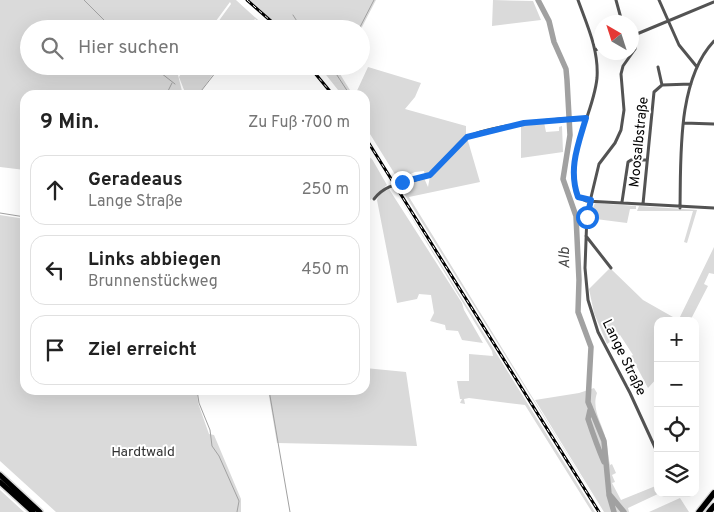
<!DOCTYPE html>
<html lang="de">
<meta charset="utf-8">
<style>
body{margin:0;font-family:Overpass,sans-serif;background:#f2f2f2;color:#222}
.controls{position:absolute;right:15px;bottom:15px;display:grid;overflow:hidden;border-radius:10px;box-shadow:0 5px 20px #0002}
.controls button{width:45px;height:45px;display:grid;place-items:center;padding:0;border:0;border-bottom:1px solid #e0e0e0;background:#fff;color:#222;font:25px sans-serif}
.compass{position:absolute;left:594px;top:15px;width:45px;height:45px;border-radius:50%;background:#fff;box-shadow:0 5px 20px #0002;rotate:321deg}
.stop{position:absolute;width:15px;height:15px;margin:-11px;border:4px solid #1a73e8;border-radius:50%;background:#fff}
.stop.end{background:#1a73e8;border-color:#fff;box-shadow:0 1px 5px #0008}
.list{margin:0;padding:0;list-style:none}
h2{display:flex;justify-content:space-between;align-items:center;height:65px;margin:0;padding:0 20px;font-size:21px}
h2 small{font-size:16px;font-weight:400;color:#767676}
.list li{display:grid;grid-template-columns:32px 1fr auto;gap:15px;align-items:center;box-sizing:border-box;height:70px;margin:0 10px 10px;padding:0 10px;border:1px solid #e0e0e0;border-radius:15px}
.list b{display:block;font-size:19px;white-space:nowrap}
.list p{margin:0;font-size:16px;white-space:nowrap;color:#767676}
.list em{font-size:16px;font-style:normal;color:#767676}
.icon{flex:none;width:28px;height:28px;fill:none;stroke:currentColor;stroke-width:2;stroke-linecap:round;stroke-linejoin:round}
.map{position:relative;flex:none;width:714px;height:512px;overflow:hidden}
.search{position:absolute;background:#fff;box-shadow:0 5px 20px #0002;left:20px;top:20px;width:350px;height:55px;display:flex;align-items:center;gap:12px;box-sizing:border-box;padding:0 18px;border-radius:28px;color:#767676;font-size:19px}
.panel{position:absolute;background:#fff;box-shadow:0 5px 20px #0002;left:20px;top:90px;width:350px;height:305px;border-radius:15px}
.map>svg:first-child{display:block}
.green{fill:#dadada}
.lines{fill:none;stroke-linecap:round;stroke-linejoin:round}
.stream{stroke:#a1a1a1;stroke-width:1}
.river{stroke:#a1a1a1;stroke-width:5.5}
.trunk-casing{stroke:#dbdbdb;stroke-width:8}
.motorway-casing{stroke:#dbdbdb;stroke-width:8}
.minor{stroke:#535353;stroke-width:3}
.trunk{stroke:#000;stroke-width:5}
.motorway{stroke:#000;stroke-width:5.5}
.rail-casing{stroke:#000;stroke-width:3}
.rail{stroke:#fff;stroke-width:1;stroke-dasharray:4;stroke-linecap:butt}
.route{stroke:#1a73e8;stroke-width:6}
.labels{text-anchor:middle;stroke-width:4;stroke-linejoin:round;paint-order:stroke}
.street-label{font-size:14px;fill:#000;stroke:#fff}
.park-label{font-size:14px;fill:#313131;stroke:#fff}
.water-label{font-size:15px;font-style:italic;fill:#424242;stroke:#fff}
</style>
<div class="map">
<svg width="714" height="512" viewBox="0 0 714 512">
<rect width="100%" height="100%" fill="#fff"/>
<path class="green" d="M0 0H236L268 29 255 19 247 29H213L231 4 230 2 210 29H29V66H183L177 71 183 95H25V170L0 167Z
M249 0H376L361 29H282Z
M493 0 533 1 541 20 492 26Z
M186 66H219L198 95H186L179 77Z
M319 66H343L340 74 353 95H342Z
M368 67 421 83 415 97 405 109 466 126V135L462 139 468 141 480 182 409 197 603 512 398 184 424 178 428 187 430 176H425L424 171 415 172 408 175V179H402L396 176 365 126V95H355Z
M544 122 546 132 559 131V127L562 126 563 152 521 158V125L524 126 525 124Z
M365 154 372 159 387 185 369 201 366 199 370 165 365 160Z
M393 187 595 512H592L525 405 469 398 464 399 465 404 460 403 462 399H460L457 381H469V354L493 356 492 351Z
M389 189 462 303 464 310 483 343 462 340 458 331 446 330 445 325 430 321 434 313 431 295 419 294 417 299 397 303 377 200 379 194Z
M595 203 636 206V209H630L627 223 588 218Z
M639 206 697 210 687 243 684 242 693 211H637Z
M0 215 25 219V390H197L198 403 209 434 214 435 241 499V512H56L0 461Z
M714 247V274L709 273 704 284 708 286 690 321 679 319Z
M610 268 643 300 680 321H658V377L648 388 631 356 633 355 620 335 607 344 594 313 589 289Z
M365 368 406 372 417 446 277 443 268 390H365Z
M594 388 597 393C591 410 603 424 606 440 608 448 608 457 610 465L612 464 616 473 612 475 615 482 612 483 621 500 658 485V493H660L628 508 629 512H604L535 400 579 393Z
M0 490 24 512H0Z
M680 498 689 512H649Z"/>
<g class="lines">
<path class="stream" d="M84 0 113 29
M293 15 302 29
M359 29 374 0
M152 66 175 84
M331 66 350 95
M339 71 341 66
M177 91 179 95
M166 95 172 83
M198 95 219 68
M0 213 25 217
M197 390 199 403 210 430 212 446 219 456 239 501 237 512
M269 390 290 512"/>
<path class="river" d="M538 0 549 21 554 42 566 69 567 80 570 135 563 179 576 216 579 280 578 312 591 347 588 402 604 441 609 494 624 512
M590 410 588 419C593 434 598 448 604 462
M609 495 614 512"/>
<defs>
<path id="trunk" d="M0 475 40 512
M0 482 33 512"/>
<path id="motorway" d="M699 512 714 493
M709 512 714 506"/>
</defs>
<use href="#trunk" class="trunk-casing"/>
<use href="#motorway" class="motorway-casing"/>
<path class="minor" d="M578 0C587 25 599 50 597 78 593 119 562 155 578 197L586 201 714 208
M616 0 622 22
M659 0 679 45 697 67
M635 35V49L623 66 621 74 624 110 621 130 615 143 599 164 587 214 585 268 588 300 598 332 630 393 658 454
M632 36 714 2
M595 50 602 47
M658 67 662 85
M684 123 714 124
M374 199C390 179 409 186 429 175 443 168 450 150 463 140 480 126 563 117 586 118
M622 202 628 162 631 160H646
M643 204 654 92 662 85 691 84
M680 208C681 157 677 80 714 41
M586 236 611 268"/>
<use href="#trunk" class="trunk"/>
<use href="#motorway" class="motorway"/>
<defs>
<path id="rail" d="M247 0 280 29
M309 66 333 95
M365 137 599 512"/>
</defs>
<use href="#rail" class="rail-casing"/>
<use href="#rail" class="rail"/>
</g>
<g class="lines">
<path class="route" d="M402 182 430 175 467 137 524 123 586 118C578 145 568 169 578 197L591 200 587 217"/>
</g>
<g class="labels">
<g class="street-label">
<text transform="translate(638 142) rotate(-84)" y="5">Moosalbstraße</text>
<text transform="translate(625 357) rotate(64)" y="5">Lange Straße</text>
</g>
<g class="park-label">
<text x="143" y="456">Hardtwald</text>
</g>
<g class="water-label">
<text transform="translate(564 258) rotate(-91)" y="5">Alb</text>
</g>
</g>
</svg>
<div class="controls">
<button>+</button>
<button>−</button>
<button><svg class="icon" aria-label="locate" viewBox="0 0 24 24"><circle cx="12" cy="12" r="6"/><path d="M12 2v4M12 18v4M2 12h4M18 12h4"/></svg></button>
<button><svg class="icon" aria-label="layers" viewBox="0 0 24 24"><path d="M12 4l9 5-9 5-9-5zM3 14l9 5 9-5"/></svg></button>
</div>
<svg class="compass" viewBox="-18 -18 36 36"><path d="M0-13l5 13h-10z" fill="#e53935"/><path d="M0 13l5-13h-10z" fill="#767676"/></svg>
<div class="stop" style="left:587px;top:217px"></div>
<div class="stop end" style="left:402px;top:182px"></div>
<div class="search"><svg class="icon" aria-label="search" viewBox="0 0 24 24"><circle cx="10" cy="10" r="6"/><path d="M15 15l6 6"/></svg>Hier suchen</div>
<section class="panel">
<h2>9 Min.<small>Zu Fuß · 700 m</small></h2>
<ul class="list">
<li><svg class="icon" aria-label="ahead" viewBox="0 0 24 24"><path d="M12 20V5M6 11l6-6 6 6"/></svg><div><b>Geradeaus</b><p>Lange Straße</p></div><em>250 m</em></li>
<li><svg class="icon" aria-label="left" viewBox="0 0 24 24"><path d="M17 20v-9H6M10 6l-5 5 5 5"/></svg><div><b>Links abbiegen</b><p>Brunnenstückweg</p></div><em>450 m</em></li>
<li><svg class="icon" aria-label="arrive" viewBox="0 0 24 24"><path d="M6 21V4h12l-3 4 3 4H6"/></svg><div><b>Ziel erreicht</b></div></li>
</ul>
</section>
</div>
